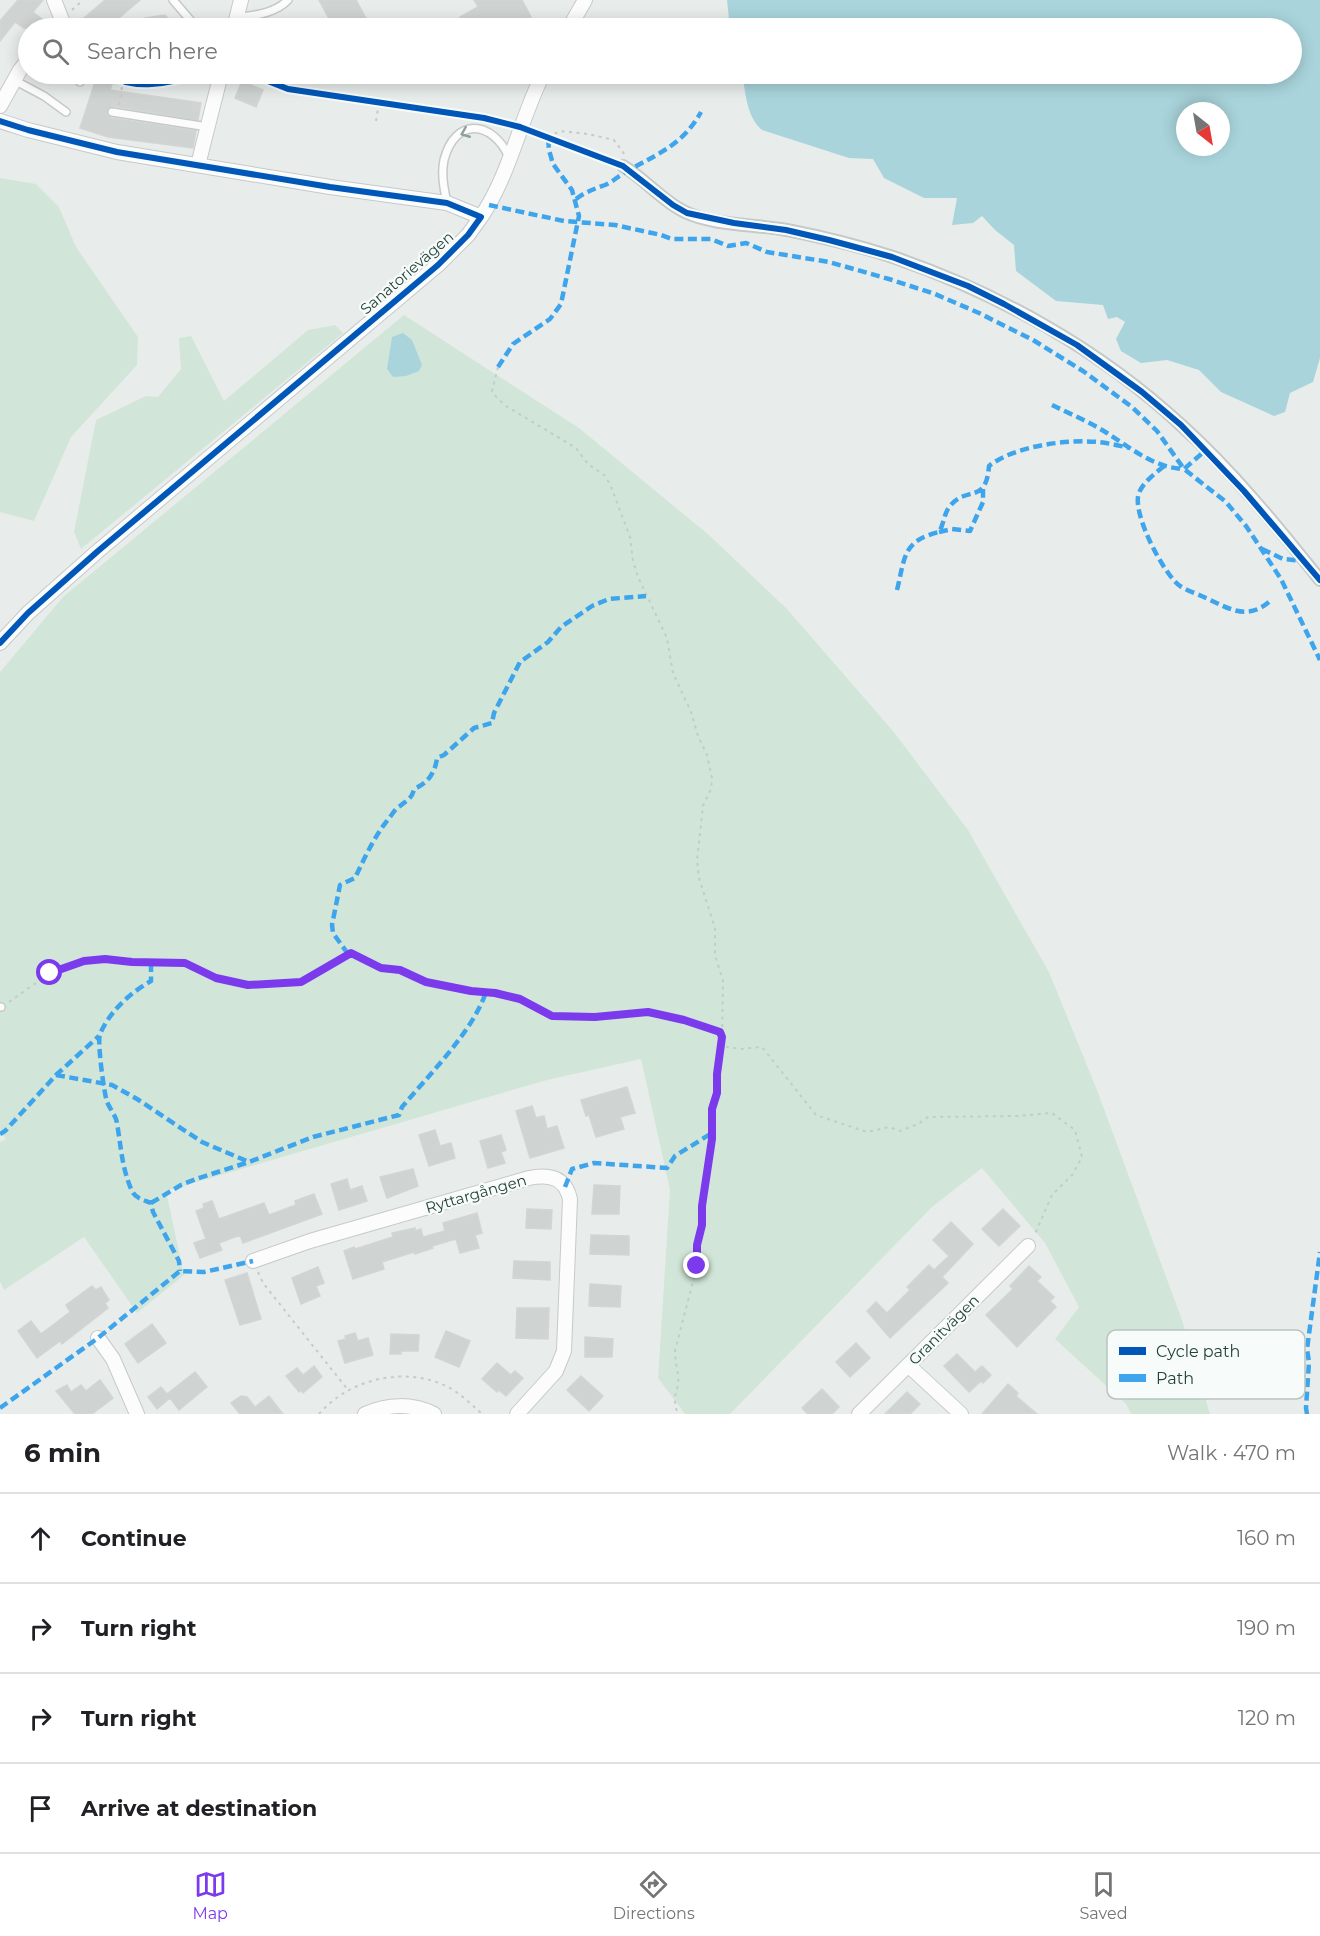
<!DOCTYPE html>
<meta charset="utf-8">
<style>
body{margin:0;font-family:Montserrat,sans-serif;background:#f2f2f2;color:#202124}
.compass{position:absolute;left:1176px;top:102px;width:54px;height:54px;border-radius:50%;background:#fff;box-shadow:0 3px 15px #0003;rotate:149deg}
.stop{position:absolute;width:18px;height:18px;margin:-14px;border:4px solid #7c3aed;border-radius:50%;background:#fff}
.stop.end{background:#7c3aed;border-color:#fff;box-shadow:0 2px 6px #0008}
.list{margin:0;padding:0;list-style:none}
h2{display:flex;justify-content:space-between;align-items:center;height:78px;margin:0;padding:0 24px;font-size:26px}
h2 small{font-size:20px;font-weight:400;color:#757577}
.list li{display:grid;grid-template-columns:39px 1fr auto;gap:18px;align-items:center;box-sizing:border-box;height:90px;padding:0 24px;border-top:2px solid #e0e0e0}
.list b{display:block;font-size:22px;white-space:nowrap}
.list em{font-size:20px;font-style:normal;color:#757577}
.icon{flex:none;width:33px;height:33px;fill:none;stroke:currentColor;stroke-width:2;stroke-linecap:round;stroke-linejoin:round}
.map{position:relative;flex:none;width:1320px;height:1414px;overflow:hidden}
.search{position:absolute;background:#fff;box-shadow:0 3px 15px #0003;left:18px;right:18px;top:18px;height:66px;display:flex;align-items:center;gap:15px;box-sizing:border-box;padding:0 21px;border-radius:33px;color:#757577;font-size:22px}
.sheet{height:438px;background:#fff}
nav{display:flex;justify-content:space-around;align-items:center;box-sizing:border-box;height:84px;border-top:2px solid #e0e0e0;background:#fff;font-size:16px;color:#757577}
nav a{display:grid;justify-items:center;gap:3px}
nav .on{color:#7c3aed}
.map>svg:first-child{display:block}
.green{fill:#d1e6d8}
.water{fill:#a9d4db;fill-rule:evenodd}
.building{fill:#cfd4d2;stroke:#d1d6d4;stroke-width:1.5}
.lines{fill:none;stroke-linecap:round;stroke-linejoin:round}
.service-casing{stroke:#c5cac8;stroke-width:10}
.pedestrian-casing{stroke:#c5cac8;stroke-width:14}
.minor-casing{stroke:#c5cac8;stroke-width:16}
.path{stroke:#c3ccca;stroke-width:2;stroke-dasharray:3 4.5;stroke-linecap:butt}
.service{stroke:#fcfcfc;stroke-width:7}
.pedestrian{stroke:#fcfcfc;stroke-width:10}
.minor{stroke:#fcfcfc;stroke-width:14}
.quiet{stroke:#3ea4ec;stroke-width:4.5;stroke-dasharray:9 4.5;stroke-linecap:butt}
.cycleway-casing{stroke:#f7fbf9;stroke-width:10}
.cycleway{stroke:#0057b8;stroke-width:6}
.oneway{stroke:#909f9b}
.route{stroke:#7c3aed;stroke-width:8}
.labels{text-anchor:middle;stroke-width:4.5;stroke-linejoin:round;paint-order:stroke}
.street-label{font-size:15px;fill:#24423a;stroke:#f7fbf9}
.key{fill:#f7fbf9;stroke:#b8c4c0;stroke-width:1.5}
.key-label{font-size:16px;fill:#24423a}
</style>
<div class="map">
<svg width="1320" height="1414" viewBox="0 0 1320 1414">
<rect width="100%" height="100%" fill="#e8edeb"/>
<path class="green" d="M0 178 36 184 59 207 76 247 138 337 137 365 71 437 34 521 0 512Z
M404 315 579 428 709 535 787 609 893 731 968 830 1049 972 1097 1090 1182 1320 1210 1414H1131L1126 1404 1055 1339 1079 1307 1045 1243 982 1168 932 1207 730 1414H685L658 1378 670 1190 641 1059 547 1080 166 1191 184 1275 137 1313 84 1237 4 1290 0 1281V1142L6 1139 0 1132V672L63 597Z
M335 325 343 333 81 549 74 532 96 420 146 396 158 397 181 369 179 338 191 336 224 401 308 330Z"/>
<path class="water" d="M727 0H1320V358L1313 382 1290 393 1285 412 1274 416 1221 392 1199 370 1167 360 1141 363 1121 351 1116 339 1125 322 1117 317 1108 319 1103 305 1056 301 1016 271 1014 245 995 230 982 216 973 223 952 225 957 198H924L884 178 873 159 849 158 762 130C746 116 746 93 742 74H1292V28H730ZM1185 111H1221V147H1185Z
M403 333 412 340 422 365 419 371 406 376 393 377 387 369 392 337Z"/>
<path class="building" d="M18 0H43L33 12 42 19 34 28H24L15 22 0 41V21Z
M105 0H140L107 28H93L84 18Z
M319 0H356L367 20 351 28H334Z
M474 0H522L531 17 509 28H466L460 17 478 7Z
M165 15 176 28H141L145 18Z
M96 79 112 84 110 90 201 103 198 120 113 106 107 111V115L111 118 196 131 193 148 108 137 80 128Z
M242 81 263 90 256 107 235 98Z
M627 1087 635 1113 620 1117 624 1129 596 1137 589 1115 586 1116 581 1100Z
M532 1106 536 1118 544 1116 547 1129 557 1126 564 1148 530 1158 516 1111Z
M435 1130 440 1146 451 1143 455 1158 429 1166 419 1135Z
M501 1135 506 1150 501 1152 505 1163 488 1168 480 1141Z
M413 1169 418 1186 387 1198 380 1177Z
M347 1179 350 1190 362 1186 367 1201 339 1210 331 1184Z
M594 1185 620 1186 619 1214H592Z
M314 1194 322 1214 243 1243 240 1235 219 1243 222 1250 200 1258 194 1243 206 1239 196 1211 204 1208 203 1204 212 1201 219 1219 264 1203 269 1215 296 1205 295 1201Z
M527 1209 552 1210 551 1229 526 1228Z
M1003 1209 1020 1226 999 1246 982 1229Z
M477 1213 482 1233 475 1235 479 1248 460 1253 456 1239 432 1246 433 1248 415 1254 414 1252 382 1262 384 1269 353 1279 344 1251 354 1247 355 1249 393 1237 392 1233 415 1228V1231L421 1229 423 1237 445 1231 443 1223Z
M951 1222 973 1244 942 1277 948 1283 890 1338 867 1311 876 1302 887 1313 910 1290 907 1287 929 1265 934 1270 949 1256 933 1240Z
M591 1235 629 1236V1255L590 1254Z
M514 1261 550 1262V1280L513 1278Z
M1029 1266 1041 1277 1037 1281 1054 1297 1050 1301 1056 1307 1017 1347 986 1315 1013 1289 1010 1286Z
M318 1267 324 1283 316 1286 320 1296 301 1304 292 1278Z
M247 1273 261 1319 240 1325 225 1280Z
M590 1284 621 1286 620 1307 589 1306Z
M92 1286 96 1290 101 1287 109 1300 105 1303 108 1308 62 1344 60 1341 37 1358 18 1331 31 1321 41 1334 70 1312 66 1305Z
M517 1308H549L548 1339 516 1338Z
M152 1324 166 1343 138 1363 125 1344Z
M446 1331 470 1341 459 1367 435 1357Z
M355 1333 358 1341 368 1338 373 1355 345 1363 338 1341 346 1339 345 1336Z
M391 1334 419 1335 418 1351H401V1354H390Z
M585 1337 613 1339 612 1357H585Z
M856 1343 870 1358 850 1377 836 1362Z
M957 1354 975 1372 982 1366 991 1375 983 1383 981 1381 969 1392 944 1366Z
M497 1363 511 1375 515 1371 523 1378 506 1396 499 1390 497 1392 482 1379Z
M314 1366 322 1377 303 1393 301 1390 299 1392 286 1376 297 1368 303 1375Z
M195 1372 207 1387 179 1410 170 1398 157 1409 148 1397 161 1387 167 1394Z
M581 1376 603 1396 589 1411 567 1390Z
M100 1380 113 1398 92 1414H75L56 1391 67 1385 71 1392 81 1385 86 1391Z
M1008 1384 1018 1393 1016 1396 1037 1414H982Z
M822 1389 839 1407 832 1414H808L802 1408Z
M907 1392 920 1404 910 1414H885Z
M241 1396 247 1397 255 1407 269 1396 283 1414H240L231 1403Z"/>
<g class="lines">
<defs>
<path id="service" d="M173 0 197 28
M236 18C255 15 274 14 288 0
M72 74 80 82
M14 80 44 96 66 112
M112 112 208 127
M447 203C444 189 441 174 444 160 455 117 492 120 509 157
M0 1007H1"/>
<path id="pedestrian" d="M623 166C645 179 662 201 685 212 714 226 755 224 787 230 823 237 859 246 893 257 998 293 1099 349 1181 425 1232 471 1277 526 1320 580"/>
<path id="minor" d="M54 0 62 20 54 28
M234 28 241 0
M569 28 585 0
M0 106 20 70 28 60
M0 121 28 130 117 152 330 187 447 203 481 217 468 235 438 265 98 551 28 613 0 643
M198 165 221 74
M481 217C510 174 520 120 543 74
M253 1261 310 1241 529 1178C549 1174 565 1177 570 1199L564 1351 556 1371 517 1414
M98 1338 113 1359 137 1414
M908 1365 961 1414
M365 1414C387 1404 412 1403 434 1414
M859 1414 1028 1246"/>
</defs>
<use href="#service" class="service-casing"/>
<use href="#pedestrian" class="pedestrian-casing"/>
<use href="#minor" class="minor-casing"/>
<path class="path" d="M72 10 83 0
M119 105 123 81
M376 121 379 102
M548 137 560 131 588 134 614 140 625 155
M498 367 492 391 497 398 506 406 576 448 588 464 604 475 610 484 630 537 633 561 638 577 667 638 673 673 691 712 698 736 707 755 712 778 711 789 703 806 697 860 699 878 715 928V955L723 981 722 1037 717 1074V1093L712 1109V1139L702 1206V1225L697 1245V1266L675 1351C675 1360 677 1367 678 1375 680 1393 670 1393 678 1414
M9 1002 50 973 84 961 105 959 132 962 185 963 216 978 248 985 301 982 351 953 381 968 401 970 426 982 471 991 495 993 520 999 552 1015 595 1017 649 1012 684 1020 720 1032 727 1047 741 1049 762 1047 816 1115 867 1132 889 1127 900 1131 918 1124 928 1117 1018 1116 1052 1113 1075 1130 1082 1157 1072 1175 1052 1195 1034 1236
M258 1272 263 1283 348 1390
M319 1414C350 1378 407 1365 450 1388 462 1395 472 1405 482 1414"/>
<use href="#service" class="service"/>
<use href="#pedestrian" class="pedestrian"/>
<use href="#minor" class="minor"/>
<path class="quiet" d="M62 20 67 28
M576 199C585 192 594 189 605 185 614 181 621 174 629 170 660 153 683 144 701 112
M489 205 564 221 615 225 661 235 672 239H711L728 246 746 243 767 252 829 262 889 279 935 294 979 313 1033 340 1083 371 1132 407 1157 431 1184 469 1226 502 1246 526 1281 579 1320 660
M498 367 513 344 550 319 561 304 579 216 572 190 553 164 549 150 548 137
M1052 405C1070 414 1090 422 1107 433 1131 448 1154 468 1184 469L1206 450
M1164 466C1156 473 1143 482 1139 493 1131 512 1164 575 1180 586 1188 591 1198 594 1206 598 1228 608 1246 621 1269 602
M939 532 952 529 970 531 983 502V489
M1262 549 1283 559 1305 561
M897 590C905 558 902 541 939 532 944 524 944 513 950 506 967 485 986 505 989 466 1014 446 1067 439 1098 442 1109 443 1120 446 1130 448
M348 954 333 933 332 925 340 885 355 878C365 857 375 835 390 817 393 813 396 808 400 806 407 800 412 799 414 789 428 783 435 773 437 758L444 755 474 728 492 723 494 713 520 662 548 642 561 627 592 606 609 599 646 596
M151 963V981C130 993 110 1011 100 1034 97 1041 104 1093 107 1102 110 1109 116 1116 117 1123 121 1147 122 1169 132 1191 135 1198 144 1200 151 1203L153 1212 179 1261 180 1271
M56 1075 112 1085 137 1099 202 1142 249 1162
M0 1134 5 1131 56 1075 99 1036
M565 1187 572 1169 594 1163 667 1168 675 1156 712 1133
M151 1203 181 1185 196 1179 249 1162 313 1137 399 1115 402 1107C429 1075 473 1031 486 992
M0 1408 98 1338 180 1271 204 1272 253 1261
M1307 1414 1306 1408 1309 1362 1307 1349 1320 1252"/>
<defs>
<path id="cycleway" d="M108 74C133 91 170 84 196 74
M250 74 288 89 484 118 520 127 623 166 673 205 687 213 734 223 786 230 829 240 892 257 968 286 1004 304 1077 345 1142 392 1181 425 1244 491 1320 580
M0 121 28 130 117 152 330 187 447 203 481 217 468 235 438 265 98 551 28 613 0 643"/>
</defs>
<use href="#cycleway" class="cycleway-casing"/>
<use href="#cycleway" class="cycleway"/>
</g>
<defs><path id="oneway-chevron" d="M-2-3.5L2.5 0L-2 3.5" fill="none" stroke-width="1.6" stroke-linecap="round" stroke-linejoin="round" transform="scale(1.5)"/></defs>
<use class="oneway" href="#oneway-chevron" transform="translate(465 133) rotate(158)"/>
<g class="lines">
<path class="route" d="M50 973 84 961 105 959 132 962 185 963 216 978 248 985 301 982 351 953 381 968 400 970 426 982 471 991 495 993 520 999 552 1016 595 1017 648 1012 684 1020 720 1032 722 1037 717 1074V1093L712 1109V1139L702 1206V1225L697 1245V1266"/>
</g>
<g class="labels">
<g class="street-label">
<text transform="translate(407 273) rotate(-41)" y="5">Sanatorievägen</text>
<text transform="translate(476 1194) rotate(-16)" y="5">Ryttargången</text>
<text transform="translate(944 1330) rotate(-45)" y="5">Granitvägen</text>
</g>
</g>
<rect x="1107" y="1330" width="198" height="69" rx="9" class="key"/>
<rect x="1119" y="1347" width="27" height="8" fill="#0057b8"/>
<rect x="1119" y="1374" width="27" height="8" fill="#3ea4ec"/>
<g class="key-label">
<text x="1156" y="1357">Cycle path</text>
<text x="1156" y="1384">Path</text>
</g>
</svg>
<svg class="compass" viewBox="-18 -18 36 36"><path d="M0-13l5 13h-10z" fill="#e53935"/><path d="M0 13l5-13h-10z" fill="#757577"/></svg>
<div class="stop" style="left:50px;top:973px"></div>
<div class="stop end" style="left:697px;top:1266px"></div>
<div class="search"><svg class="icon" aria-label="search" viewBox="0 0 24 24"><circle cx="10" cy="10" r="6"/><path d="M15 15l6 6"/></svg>Search here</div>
</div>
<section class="sheet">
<h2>6 min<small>Walk · 470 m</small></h2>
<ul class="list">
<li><svg class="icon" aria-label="ahead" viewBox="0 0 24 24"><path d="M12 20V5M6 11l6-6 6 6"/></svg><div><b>Continue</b></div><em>160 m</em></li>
<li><svg class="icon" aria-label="right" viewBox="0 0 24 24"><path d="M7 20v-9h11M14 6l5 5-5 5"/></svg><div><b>Turn right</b></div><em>190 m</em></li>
<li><svg class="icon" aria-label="right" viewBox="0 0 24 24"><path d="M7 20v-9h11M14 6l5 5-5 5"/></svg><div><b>Turn right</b></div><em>120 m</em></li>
<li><svg class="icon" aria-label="arrive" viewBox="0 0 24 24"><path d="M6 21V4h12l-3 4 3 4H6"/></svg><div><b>Arrive at destination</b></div></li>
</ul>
</section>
<nav>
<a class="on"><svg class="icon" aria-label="map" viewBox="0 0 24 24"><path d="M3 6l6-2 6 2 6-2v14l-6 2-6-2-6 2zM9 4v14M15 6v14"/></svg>Map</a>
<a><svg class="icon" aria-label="directions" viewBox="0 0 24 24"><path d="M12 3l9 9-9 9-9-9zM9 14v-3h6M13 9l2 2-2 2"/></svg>Directions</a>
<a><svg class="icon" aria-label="saved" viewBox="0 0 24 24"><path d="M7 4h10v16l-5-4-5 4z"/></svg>Saved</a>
</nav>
